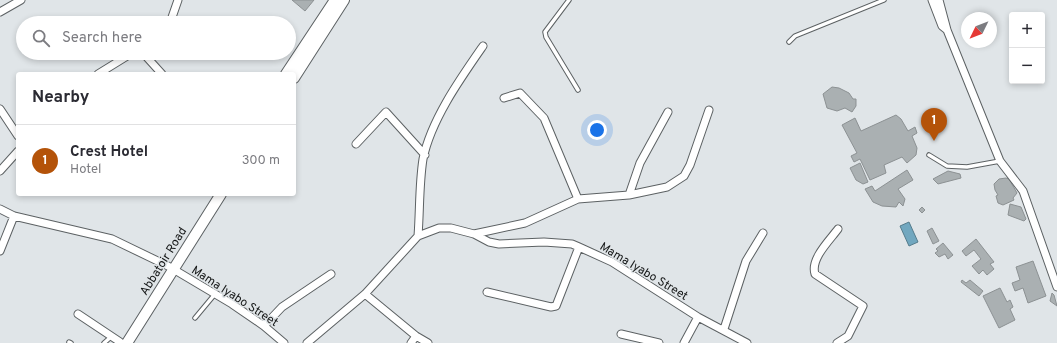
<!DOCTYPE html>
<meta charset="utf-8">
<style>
body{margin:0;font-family:Overpass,sans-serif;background:#f7f7f7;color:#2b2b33}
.controls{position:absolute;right:12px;top:12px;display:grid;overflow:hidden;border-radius:4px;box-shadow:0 2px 6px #0003}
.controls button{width:36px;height:36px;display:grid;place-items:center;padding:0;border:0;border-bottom:1px solid #e1e1e2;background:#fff;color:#2b2b33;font:20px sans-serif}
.compass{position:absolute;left:961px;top:12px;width:36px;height:36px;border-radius:50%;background:#fff;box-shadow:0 2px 6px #0003;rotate:227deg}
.you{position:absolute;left:597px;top:130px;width:14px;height:14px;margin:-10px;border:3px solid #fff;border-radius:50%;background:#1a73e8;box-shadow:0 0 0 6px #1a73e833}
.badge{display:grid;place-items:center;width:26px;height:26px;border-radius:50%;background:#b45309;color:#fff;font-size:13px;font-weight:700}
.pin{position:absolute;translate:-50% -33px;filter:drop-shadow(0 1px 2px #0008)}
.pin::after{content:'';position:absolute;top:21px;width:14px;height:12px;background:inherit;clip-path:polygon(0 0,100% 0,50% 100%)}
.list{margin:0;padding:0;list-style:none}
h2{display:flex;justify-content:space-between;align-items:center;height:52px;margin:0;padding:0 16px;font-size:17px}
h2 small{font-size:13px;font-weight:400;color:#7c7c81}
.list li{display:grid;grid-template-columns:26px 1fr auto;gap:12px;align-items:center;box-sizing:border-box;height:72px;padding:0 16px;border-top:1px solid #e1e1e2}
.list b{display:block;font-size:15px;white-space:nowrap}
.list p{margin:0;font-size:13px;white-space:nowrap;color:#7c7c81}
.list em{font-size:13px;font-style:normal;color:#7c7c81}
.icon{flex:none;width:22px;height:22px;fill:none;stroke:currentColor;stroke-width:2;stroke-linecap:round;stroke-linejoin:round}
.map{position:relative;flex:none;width:1057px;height:343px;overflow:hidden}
.search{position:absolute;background:#fff;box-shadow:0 2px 6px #0003;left:16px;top:16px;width:280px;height:44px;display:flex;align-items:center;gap:10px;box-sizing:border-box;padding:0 14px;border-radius:22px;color:#7c7c81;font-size:15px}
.panel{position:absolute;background:#fff;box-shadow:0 2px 6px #0003;left:16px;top:72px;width:280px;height:124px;border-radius:4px}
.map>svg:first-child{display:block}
.water{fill:#71a7bf;stroke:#557c8c}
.building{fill:#aab0b2;stroke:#8c9193}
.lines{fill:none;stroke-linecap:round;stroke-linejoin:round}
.lane-casing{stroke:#5c6163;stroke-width:5.5}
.street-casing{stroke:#5c6163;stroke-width:9}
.secondary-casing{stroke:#5c6163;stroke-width:12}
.lane{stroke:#fff;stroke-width:3.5}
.street{stroke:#fff;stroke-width:7}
.secondary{stroke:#fff;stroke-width:10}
.labels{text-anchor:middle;stroke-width:3;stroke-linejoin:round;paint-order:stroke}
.street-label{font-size:12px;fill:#141616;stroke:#e0e5e8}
</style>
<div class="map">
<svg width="1057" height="343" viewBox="0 0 1057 343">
<rect width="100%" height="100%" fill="#e0e5e8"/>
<path class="water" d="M909 222 918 242 909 246 900 226Z"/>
<path class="building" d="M292 0H314L305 11Z
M832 87 839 88 849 93 853 99H856V106L852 112 845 108 837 111 827 108 823 94Z
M896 115 901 119 908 131 915 127 917 133 912 136 917 148 916 155 907 163 902 157 884 165 886 173 870 180 860 159 854 162 851 156 857 153 842 125 855 118 861 131Z
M860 163 868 182 863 184 856 180 850 168Z
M907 170 913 180 898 189 905 199 903 206 899 202 896 207 882 206 873 202 865 189 872 186 875 191Z
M948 171 960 174 961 178 938 184 933 179Z
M1006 178 1009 179 1017 193 1013 198 1014 200 1003 205 998 203 996 196 998 195 995 190 994 184 999 179Z
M1010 204 1021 207 1026 219 1024 221 1008 215Z
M922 207 925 210 922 213 919 210Z
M932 228 939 241 933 244 927 231Z
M976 239 994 262 990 264 994 269 987 275 983 270 979 274 972 266 981 259 974 250 966 256 962 251Z
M943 243 953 255 948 259 945 254 939 257 935 253 938 251 936 249Z
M1033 261 1046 296 1028 303 1023 288 1015 291 1012 283 1020 280 1016 267Z
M962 280 966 283 970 280 983 291 979 296 961 282Z
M1000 288 1007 302 1010 300 1013 307 1010 309 1015 320 999 328 983 296Z
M1052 293 1054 295 1057 306 1050 301Z"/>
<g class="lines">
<defs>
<path id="lane" d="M569 0 545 32 546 37 578 90
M789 42 795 36 884 0
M929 155 947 166 967 167 1000 161
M195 318 215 294
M69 342 71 343
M104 343 112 336"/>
<path id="street" d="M932 0 942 26 947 30
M939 0 947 30 1000 161 1023 191 1057 287
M0 12 21 0
M170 23 178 0
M143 53 162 74
M98 74 132 53
M504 98 520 93 544 118 578 199
M0 109 18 136
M356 144 386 112 425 155
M0 171 18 151
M629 195 640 163 668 112
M0 209 14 216 112 239 168 266 232 304 264 326 284 343
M474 234 525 223 578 199 629 195 667 187 684 176 690 165 709 110
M418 236C420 210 419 185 423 159 431 120 460 79 483 46
M0 251 14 216
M487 292 551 307 556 306 579 247
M365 294 416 336 428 343
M78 314 120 342
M264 326 282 307 331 274
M724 329 746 261 763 233
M621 334 659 343
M307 343 365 294 418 236 439 228H451L474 234 489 242 499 244 544 242 572 244 579 247 612 262 698 317 747 343
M411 343 416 336
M684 343 698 317
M837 343 848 336 863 306 815 274C810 259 830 240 838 229"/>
<path id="secondary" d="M286 74 335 0
M294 78 344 0
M127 343 221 194"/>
</defs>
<use href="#lane" class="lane-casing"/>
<use href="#street" class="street-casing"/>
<use href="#secondary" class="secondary-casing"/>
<use href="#lane" class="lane"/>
<use href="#street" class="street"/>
<use href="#secondary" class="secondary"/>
</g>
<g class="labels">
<g class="street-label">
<text transform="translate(163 261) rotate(-58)" y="4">Abbatoir Road</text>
<text transform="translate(644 271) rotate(31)" y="4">Mama Iyabo Street</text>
<text transform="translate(235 296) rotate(33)" y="4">Mama Iyabo Street</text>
</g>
</g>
</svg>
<div class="controls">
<button>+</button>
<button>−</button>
</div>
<svg class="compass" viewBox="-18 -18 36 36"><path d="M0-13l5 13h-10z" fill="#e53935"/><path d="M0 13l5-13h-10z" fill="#7c7c81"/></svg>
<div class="you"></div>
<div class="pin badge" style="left:934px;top:141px">1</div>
<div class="search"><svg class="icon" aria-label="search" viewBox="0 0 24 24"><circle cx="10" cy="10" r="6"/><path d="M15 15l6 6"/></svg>Search here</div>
<section class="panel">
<h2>Nearby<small></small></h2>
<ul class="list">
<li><span class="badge">1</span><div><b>Crest Hotel</b><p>Hotel</p></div><em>300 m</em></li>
</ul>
</section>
</div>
